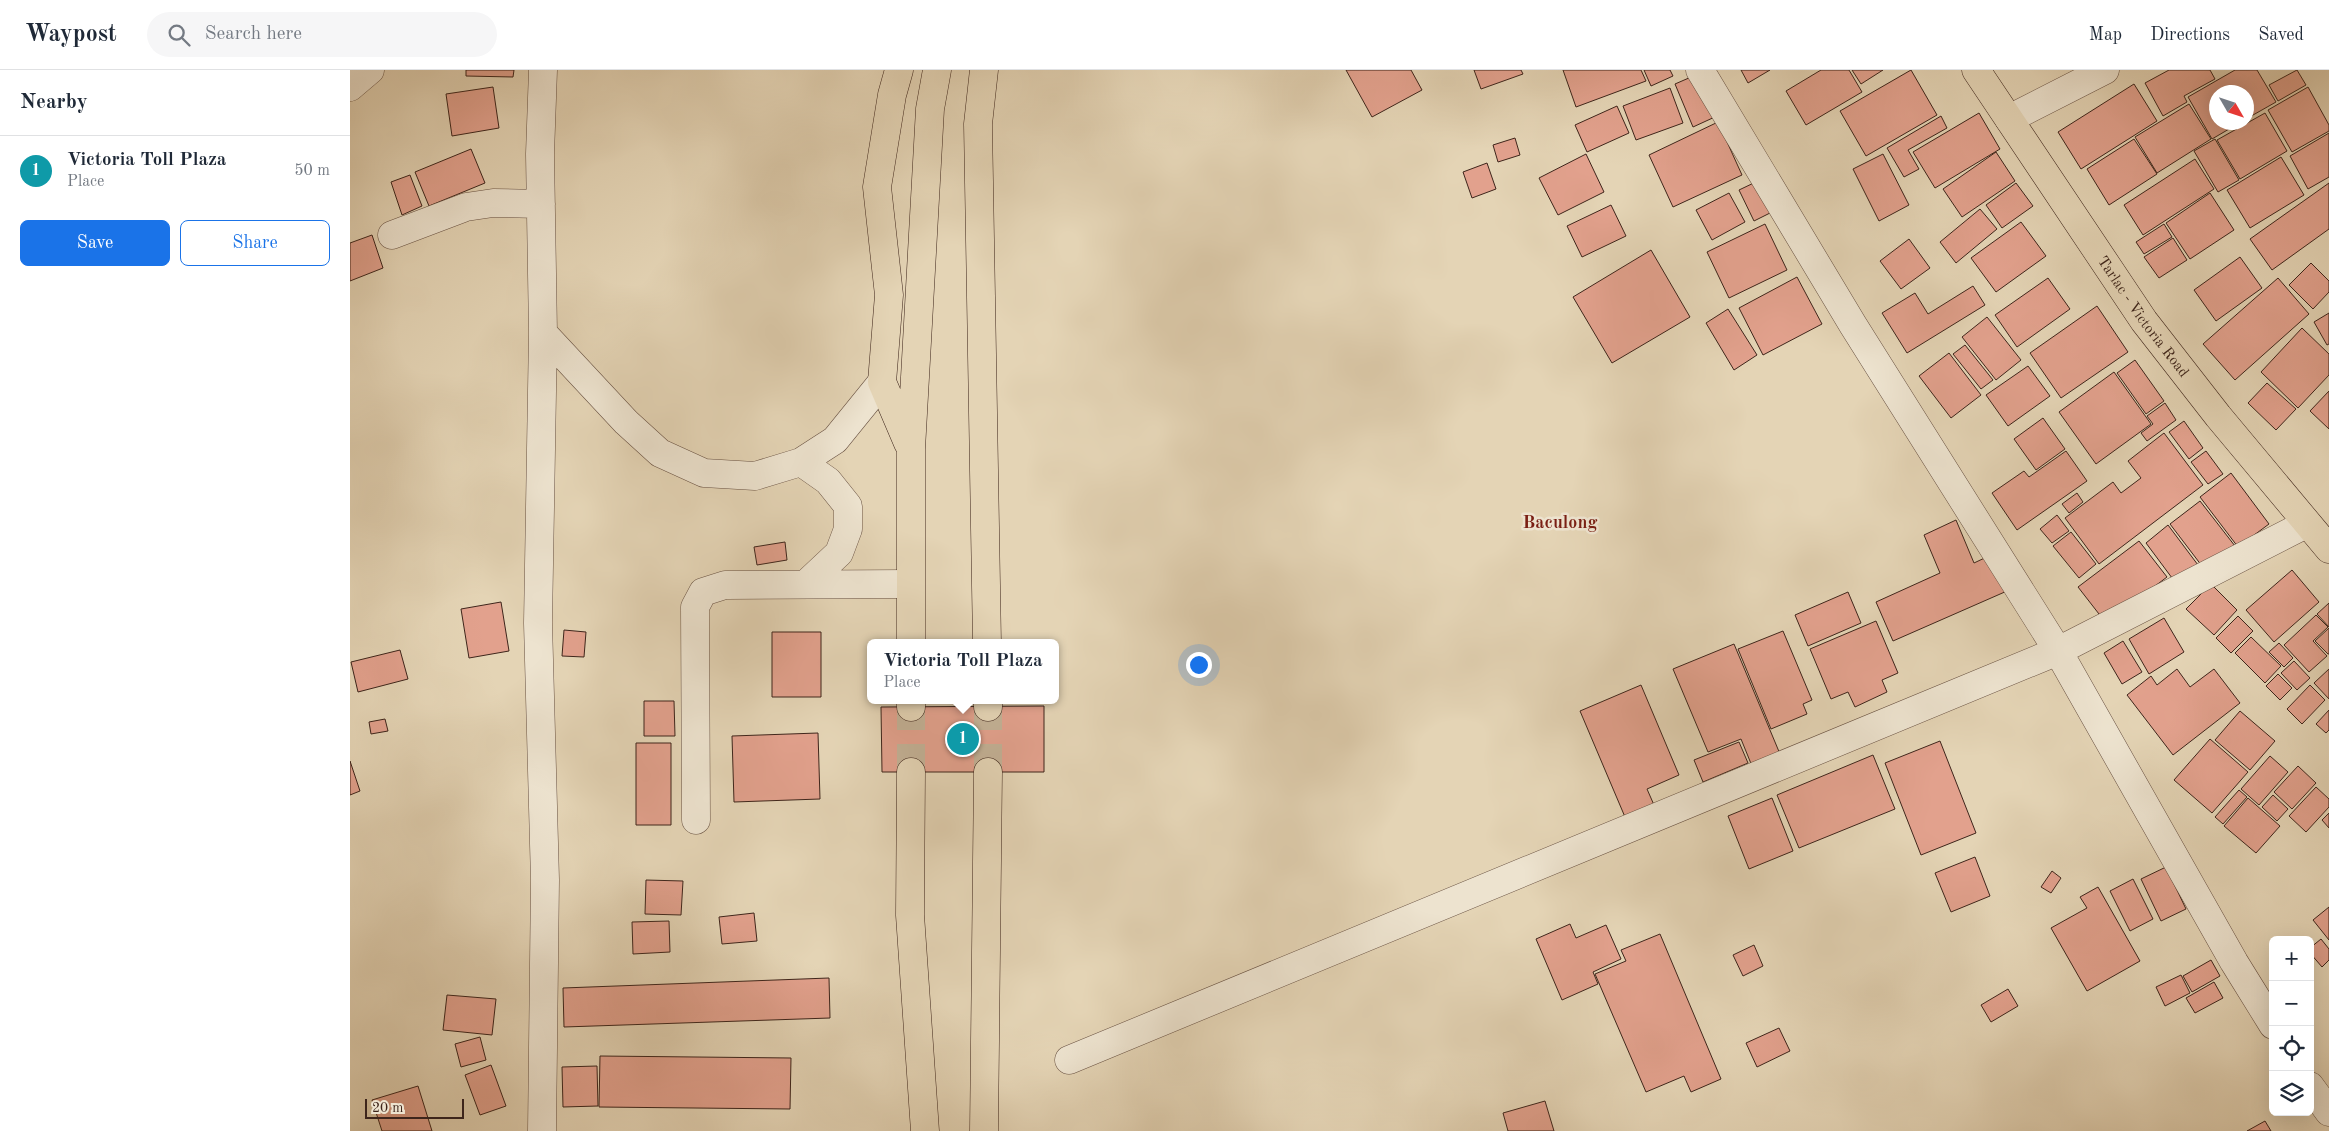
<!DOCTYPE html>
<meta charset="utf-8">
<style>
body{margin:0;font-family:"Old Standard TT",serif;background:#f6f6f7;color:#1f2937}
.controls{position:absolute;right:15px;bottom:15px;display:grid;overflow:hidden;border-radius:8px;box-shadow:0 5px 20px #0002}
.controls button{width:45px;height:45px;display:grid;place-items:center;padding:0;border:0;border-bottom:1px solid #e0e1e3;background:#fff;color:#1f2937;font:25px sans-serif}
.compass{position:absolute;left:1859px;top:15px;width:45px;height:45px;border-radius:50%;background:#fff;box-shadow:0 5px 20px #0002;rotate:129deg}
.scale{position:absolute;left:15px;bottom:12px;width:99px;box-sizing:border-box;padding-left:5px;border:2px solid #3e251b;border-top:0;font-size:14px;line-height:18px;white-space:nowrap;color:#3e251b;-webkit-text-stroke:4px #ede3cf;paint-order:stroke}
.you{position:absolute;left:848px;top:594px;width:18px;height:18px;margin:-12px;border:4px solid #fff;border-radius:50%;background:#1a73e8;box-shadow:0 0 0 8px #1a73e833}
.badge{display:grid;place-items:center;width:32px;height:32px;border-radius:50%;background:#1a73e8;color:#fff;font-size:16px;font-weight:700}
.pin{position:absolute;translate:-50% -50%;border:2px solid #fff;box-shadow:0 1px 5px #0006}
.popup{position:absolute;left:517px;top:569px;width:192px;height:65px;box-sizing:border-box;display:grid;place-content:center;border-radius:8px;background:#fff;filter:drop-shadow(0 1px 4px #0005);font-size:16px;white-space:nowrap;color:#747a83}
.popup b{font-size:19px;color:#1f2937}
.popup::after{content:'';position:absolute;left:50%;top:100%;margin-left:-10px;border:10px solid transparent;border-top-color:#fff}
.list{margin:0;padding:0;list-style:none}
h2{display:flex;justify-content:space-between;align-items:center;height:65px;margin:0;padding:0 20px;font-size:21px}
h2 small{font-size:16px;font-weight:400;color:#747a83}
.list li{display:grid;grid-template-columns:32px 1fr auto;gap:15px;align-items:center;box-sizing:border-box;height:70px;padding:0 20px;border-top:1px solid #e0e1e3}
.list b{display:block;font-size:19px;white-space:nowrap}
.list p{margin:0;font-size:16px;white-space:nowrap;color:#747a83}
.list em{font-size:16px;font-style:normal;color:#747a83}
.actions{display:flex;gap:10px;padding:15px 20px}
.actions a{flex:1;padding:11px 0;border:1px solid #1a73e8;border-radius:8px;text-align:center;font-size:18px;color:#1a73e8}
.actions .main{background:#1a73e8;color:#fff}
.icon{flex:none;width:28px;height:28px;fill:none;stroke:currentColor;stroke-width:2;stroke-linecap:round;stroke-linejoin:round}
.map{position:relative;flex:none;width:1979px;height:1061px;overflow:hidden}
header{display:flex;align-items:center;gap:30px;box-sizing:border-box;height:70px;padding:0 25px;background:#fff;border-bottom:1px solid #e0e1e3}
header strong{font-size:24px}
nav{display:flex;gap:28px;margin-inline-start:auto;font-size:18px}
.search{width:350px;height:45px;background:#f6f6f7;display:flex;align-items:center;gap:12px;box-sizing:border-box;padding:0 18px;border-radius:28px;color:#747a83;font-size:19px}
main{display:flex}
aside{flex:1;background:#fff}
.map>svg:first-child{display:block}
.building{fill:#e2a18d;stroke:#3e251b}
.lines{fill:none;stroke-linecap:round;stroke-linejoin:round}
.highway-tunnel{stroke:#c3b196;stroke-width:28;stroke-dasharray:28 14;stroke-linecap:butt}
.minor-casing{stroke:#685142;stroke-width:29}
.major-casing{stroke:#3e251b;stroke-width:29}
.highway-casing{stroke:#3e251b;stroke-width:29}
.minor{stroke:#ede3cf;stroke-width:28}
.major{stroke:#e4d4b5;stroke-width:28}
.highway{stroke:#e4d4b5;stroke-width:28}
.labels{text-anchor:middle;stroke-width:5;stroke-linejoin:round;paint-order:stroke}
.street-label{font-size:15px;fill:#3e251b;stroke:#ede3cf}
.quarter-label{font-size:18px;font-weight:bold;fill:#7a1f14;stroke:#ede3cf}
</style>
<header>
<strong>Waypost</strong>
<div class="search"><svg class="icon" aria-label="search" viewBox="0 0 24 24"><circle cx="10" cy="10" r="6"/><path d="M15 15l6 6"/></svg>Search here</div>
<nav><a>Map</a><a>Directions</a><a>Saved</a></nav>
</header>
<main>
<aside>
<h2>Nearby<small></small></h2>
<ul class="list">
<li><span class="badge" style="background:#0f9aa8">1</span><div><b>Victoria Toll Plaza</b><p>Place</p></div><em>50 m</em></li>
</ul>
<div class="actions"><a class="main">Save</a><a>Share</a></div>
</aside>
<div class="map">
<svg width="1979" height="1061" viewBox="0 0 1979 1061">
<rect width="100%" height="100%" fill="#e4d4b5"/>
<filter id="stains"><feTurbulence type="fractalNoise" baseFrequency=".004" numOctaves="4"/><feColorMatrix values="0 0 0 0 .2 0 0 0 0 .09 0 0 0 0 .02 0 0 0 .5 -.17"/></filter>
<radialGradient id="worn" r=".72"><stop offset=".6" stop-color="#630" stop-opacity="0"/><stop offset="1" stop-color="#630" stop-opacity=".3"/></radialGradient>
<path class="building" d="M116 0H164L163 7 116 6Z
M996 0H1061L1072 20 1022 47Z
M1124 0H1171L1173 4 1131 19Z
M1213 0H1291L1296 11 1226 37Z
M1294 0H1320L1323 6 1301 16Z
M1391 0H1420L1398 13Z
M1471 0H1499L1512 22 1456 55 1436 21Z
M1502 0H1533L1511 14Z
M1561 0 1587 45 1516 86 1490 41Z
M1819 0H1860L1865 9 1834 26 1837 32 1813 46 1795 13Z
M1885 0H1907L1926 32 1896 49V22H1866V52H1891L1862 69 1838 27Z
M1947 0 1956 15 1928 31 1919 15Z
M1348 4 1367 46 1343 57 1325 14Z
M1784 14 1807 51 1731 99 1708 62Z
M143 17 149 58 102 66 96 24Z
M1958 17 1979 55V61L1942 82 1918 40Z
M1320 18 1333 53 1286 70 1273 36Z
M1839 34 1861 69 1807 103 1785 67Z
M1267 36 1279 63 1237 82 1225 55Z
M1629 43 1650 79 1585 118 1563 82Z
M1915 43 1937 81 1890 109 1867 70Z
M1591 46 1597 58 1558 80 1569 99 1554 107 1537 78Z
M1368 52 1392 105 1323 137 1299 85Z
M1979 63V107L1958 119 1940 86Z
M1165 68 1170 85 1148 92 1143 75Z
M1784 69 1807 104 1759 135 1737 99Z
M1865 69 1889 110 1868 122 1844 81Z
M121 79 135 113 79 136 65 102Z
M1646 82 1665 111 1612 147 1593 119Z
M1236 84 1254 122 1208 145 1189 108Z
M1533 84 1559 135 1529 151 1503 99Z
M1931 87 1954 125 1900 158 1877 120Z
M1845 89 1864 119 1793 165 1774 135Z
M1137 93 1146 119 1122 128 1113 102Z
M60 105 72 136 52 145 41 112Z
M1410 110 1424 141 1404 151 1389 120Z
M1666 113 1683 136 1652 158 1636 135Z
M1979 113V159L1922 200 1900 169Z
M1379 123 1395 152 1362 170 1346 140Z
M1860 123 1884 160 1840 189 1816 153Z
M1261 135 1276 166 1232 187 1217 156Z
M1630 139 1647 159 1606 193 1590 172Z
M1671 152 1696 186 1646 222 1621 188Z
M1415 154 1437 200 1379 228 1357 182Z
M1814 154 1822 167 1794 184 1786 172Z
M22 165 33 198 0 211V173Z
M1823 168 1837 190 1809 208 1794 187Z
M1559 169 1580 198 1551 219 1530 191Z
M1301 180 1340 247 1262 293 1223 227Z
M1890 187 1912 218 1866 251 1844 220Z
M1961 193 1979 211V222L1963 239 1939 215Z
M1447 207 1472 254 1413 285 1389 238Z
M1698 208 1720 239 1667 277 1645 245Z
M1928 208 1959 244 1885 310 1853 274Z
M1623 216 1635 235 1557 283 1532 243 1565 223 1578 244Z
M1747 236 1778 282 1711 328 1680 283Z
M1378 239 1407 285 1384 300 1356 253Z
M1979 243V274L1977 275 1964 252Z
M1637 247 1671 290 1646 310 1612 267Z
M1952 258 1979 284V305L1948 338 1911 302Z
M1615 275 1643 310 1631 319 1603 284Z
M1599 283 1631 325 1601 348 1569 306Z
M1785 290 1814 331 1796 344 1767 303Z
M1678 296 1700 326 1658 356 1636 325Z
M1764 302 1801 354 1746 394 1709 342Z
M1917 313 1946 339 1926 360 1898 333Z
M1979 321V359L1960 341Z
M1815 333 1826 350 1797 371 1791 363 1803 354 1797 346Z
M1693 348 1715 379 1686 400 1664 369Z
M1834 351 1853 378 1839 389 1819 362Z
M1814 363 1853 415 1749 494 1715 448 1763 412 1771 423 1791 408 1778 391Z
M1716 381 1737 411 1667 460 1642 423 1674 401 1679 407Z
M1856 381 1873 404 1858 414 1841 392Z
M1881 403 1919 454 1888 477 1850 427Z
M1727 423 1733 432 1719 443 1712 434Z
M1850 431 1885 476 1855 500 1820 454Z
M1707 445 1719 461 1702 473 1690 459Z
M1606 450 1624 493 1641 485 1657 521 1543 571 1526 532 1590 503 1574 465Z
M1818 455 1851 499 1828 516 1796 473Z
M1721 462 1746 494 1729 508 1703 476Z
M1789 471 1817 507 1756 553 1728 517Z
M435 472 437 490 407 495 404 477Z
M1942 500 1969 532 1924 572 1896 540Z
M1861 514 1887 540 1864 565 1836 539Z
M1498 522 1511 553 1458 576 1445 545Z
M151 532 159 581 119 588 111 539Z
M1979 533V557L1967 544Z
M1966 545 1978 557 1963 571 1977 586 1959 602 1934 575Z
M1888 546 1903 561 1881 583 1866 568Z
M1814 548 1834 582 1799 604 1779 569Z
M1526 551 1548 603 1532 610 1537 622 1505 637 1498 622 1481 629 1460 579Z
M1979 558V584H1978L1965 571Z
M214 560 236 562 234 587 212 586Z
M1433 561 1462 630 1453 634 1457 644 1421 659 1388 579Z
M422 562H471V627H422Z
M1901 567 1931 596 1915 613 1885 583Z
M1773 571 1792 602 1772 614 1754 583Z
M1929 573 1943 588 1934 597 1919 582Z
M1384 574 1430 684 1402 696 1391 669 1358 682 1323 599Z
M50 580 58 609 8 622 1 592Z
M1944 591 1960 608 1947 620 1931 603Z
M1827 599 1840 617 1864 599 1890 633 1823 685 1777 625 1801 606 1807 615Z
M1979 599V629L1964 613Z
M1928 604 1942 618 1930 630 1916 616Z
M1291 615 1329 705 1297 719 1304 735 1275 747 1230 641Z
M1960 615 1975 630 1952 654 1937 639Z
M294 631H324L325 666H294Z
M694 636V702H532L531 637Z
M1979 640V660L1976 663 1966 654Z
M1890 641 1925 671 1900 700 1865 670Z
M35 649 38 661 21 664 19 652Z
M468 663 470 729 384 732 382 666Z
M1860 669 1898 702 1862 743 1824 710Z
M1590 671 1626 763 1571 785 1535 693Z
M1389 672 1398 693 1353 712 1344 690Z
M286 673H321V755H286Z
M1523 685 1545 739 1449 778 1427 725Z
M1920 686 1938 702 1909 735 1891 719Z
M0 691 10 721 0 725Z
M1948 696 1966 713 1942 739 1924 722Z
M1966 717 1979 729V737L1956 762 1939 746Z
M1889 720 1897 727 1873 754 1865 747Z
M1923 725 1938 739 1927 751 1912 737Z
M1422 728 1443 781 1399 799 1378 746Z
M1898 728 1930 756 1906 783 1874 756Z
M1979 743V758L1972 750Z
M1625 787 1640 826 1601 842 1585 803Z
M1816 797 1836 839 1811 851 1791 809Z
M1702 801 1711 808 1701 823 1691 817Z
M1783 809 1803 849 1780 861 1760 821Z
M296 810 333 811 331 845 295 844Z
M1748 817 1790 891 1737 921 1701 858 1737 838 1730 827Z
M1979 837V870L1963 850Z
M404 843 407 871 372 874 369 847Z
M319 851 320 882 283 884 282 852Z
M1220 854 1226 868 1256 855 1271 889 1243 902 1248 914 1212 930 1186 869Z
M1310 864 1371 1009 1341 1022 1334 1006 1296 1022 1245 904 1276 891 1271 880Z
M1971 869 1979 879V890L1972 897 1960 883V878Z
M1404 875 1413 896 1393 906 1383 885Z
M1861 890 1870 906 1842 922 1833 906Z
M1831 905 1840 923 1815 936 1806 917Z
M479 908 480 948 214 957 213 918Z
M1864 912 1873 928 1845 943 1836 928Z
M1658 919 1668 936 1641 952 1631 935Z
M97 925 146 929 142 965 93 960Z
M1429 958 1440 981 1407 997 1396 973Z
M130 967 136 990 111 997 105 974Z
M250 986 441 988 440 1039 249 1037Z
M141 995 156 1036 130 1045 115 1005Z
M247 996 248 1036 213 1037 212 997Z
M68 1016 82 1061H32L22 1030Z
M1195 1031 1204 1061H1158L1153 1043Z
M1915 1051 1921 1061H1897Z"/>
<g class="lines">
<path class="highway-tunnel" d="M561 702V637
M638 702V637"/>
<defs>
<path id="minor" d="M1350 0 1503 255 1708 581 1884 892 1923 955
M0 17 20 0
M1659 49 1755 0
M42 165 116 137 143 133 191 134
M193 263 276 352 310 383 354 403 405 406 451 392 485 370 532 312
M451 392 478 411 498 436V459L489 483 457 513
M346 750 345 537 353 522 375 515 560 514
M719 990 1708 581 1956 454
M1960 1016 1979 1042
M192 1061 195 810 188 553 193 263 190 84 193 0"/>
<g id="major">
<path id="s1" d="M1626 0 1794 251 1868 346 1979 479"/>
</g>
<path id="highway" d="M549 0 542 25 527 117 539 225 532 312 558 373
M634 0 628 54 637 573
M561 573V379L580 39 587 0
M561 630V637
M638 630V637
M561 702 560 845 575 1061
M634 1061 638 702"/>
</defs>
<use href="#minor" class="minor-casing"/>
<use href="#major" class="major-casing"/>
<use href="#highway" class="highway-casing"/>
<use href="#minor" class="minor"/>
<use href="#major" class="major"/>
<use href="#highway" class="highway"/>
</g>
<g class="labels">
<g class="street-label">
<text dy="5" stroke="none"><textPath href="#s1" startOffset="298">Tarlac - Victoria Road</textPath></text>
</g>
<g class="quarter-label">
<text x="1210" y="458">Baculong</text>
</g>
</g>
<rect width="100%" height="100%" filter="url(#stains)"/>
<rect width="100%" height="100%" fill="url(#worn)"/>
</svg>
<div class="controls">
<button>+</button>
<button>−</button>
<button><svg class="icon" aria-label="locate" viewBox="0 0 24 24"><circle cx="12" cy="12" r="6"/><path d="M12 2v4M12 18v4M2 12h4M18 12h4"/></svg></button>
<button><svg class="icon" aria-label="layers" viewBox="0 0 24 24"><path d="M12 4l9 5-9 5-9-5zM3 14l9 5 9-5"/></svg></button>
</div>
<svg class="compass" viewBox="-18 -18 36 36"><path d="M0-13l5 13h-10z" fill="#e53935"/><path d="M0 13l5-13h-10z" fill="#747a83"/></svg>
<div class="scale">20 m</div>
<div class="you"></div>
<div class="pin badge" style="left:613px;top:669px;background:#0f9aa8">1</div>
<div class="popup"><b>Victoria Toll Plaza</b>Place</div>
</div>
</main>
